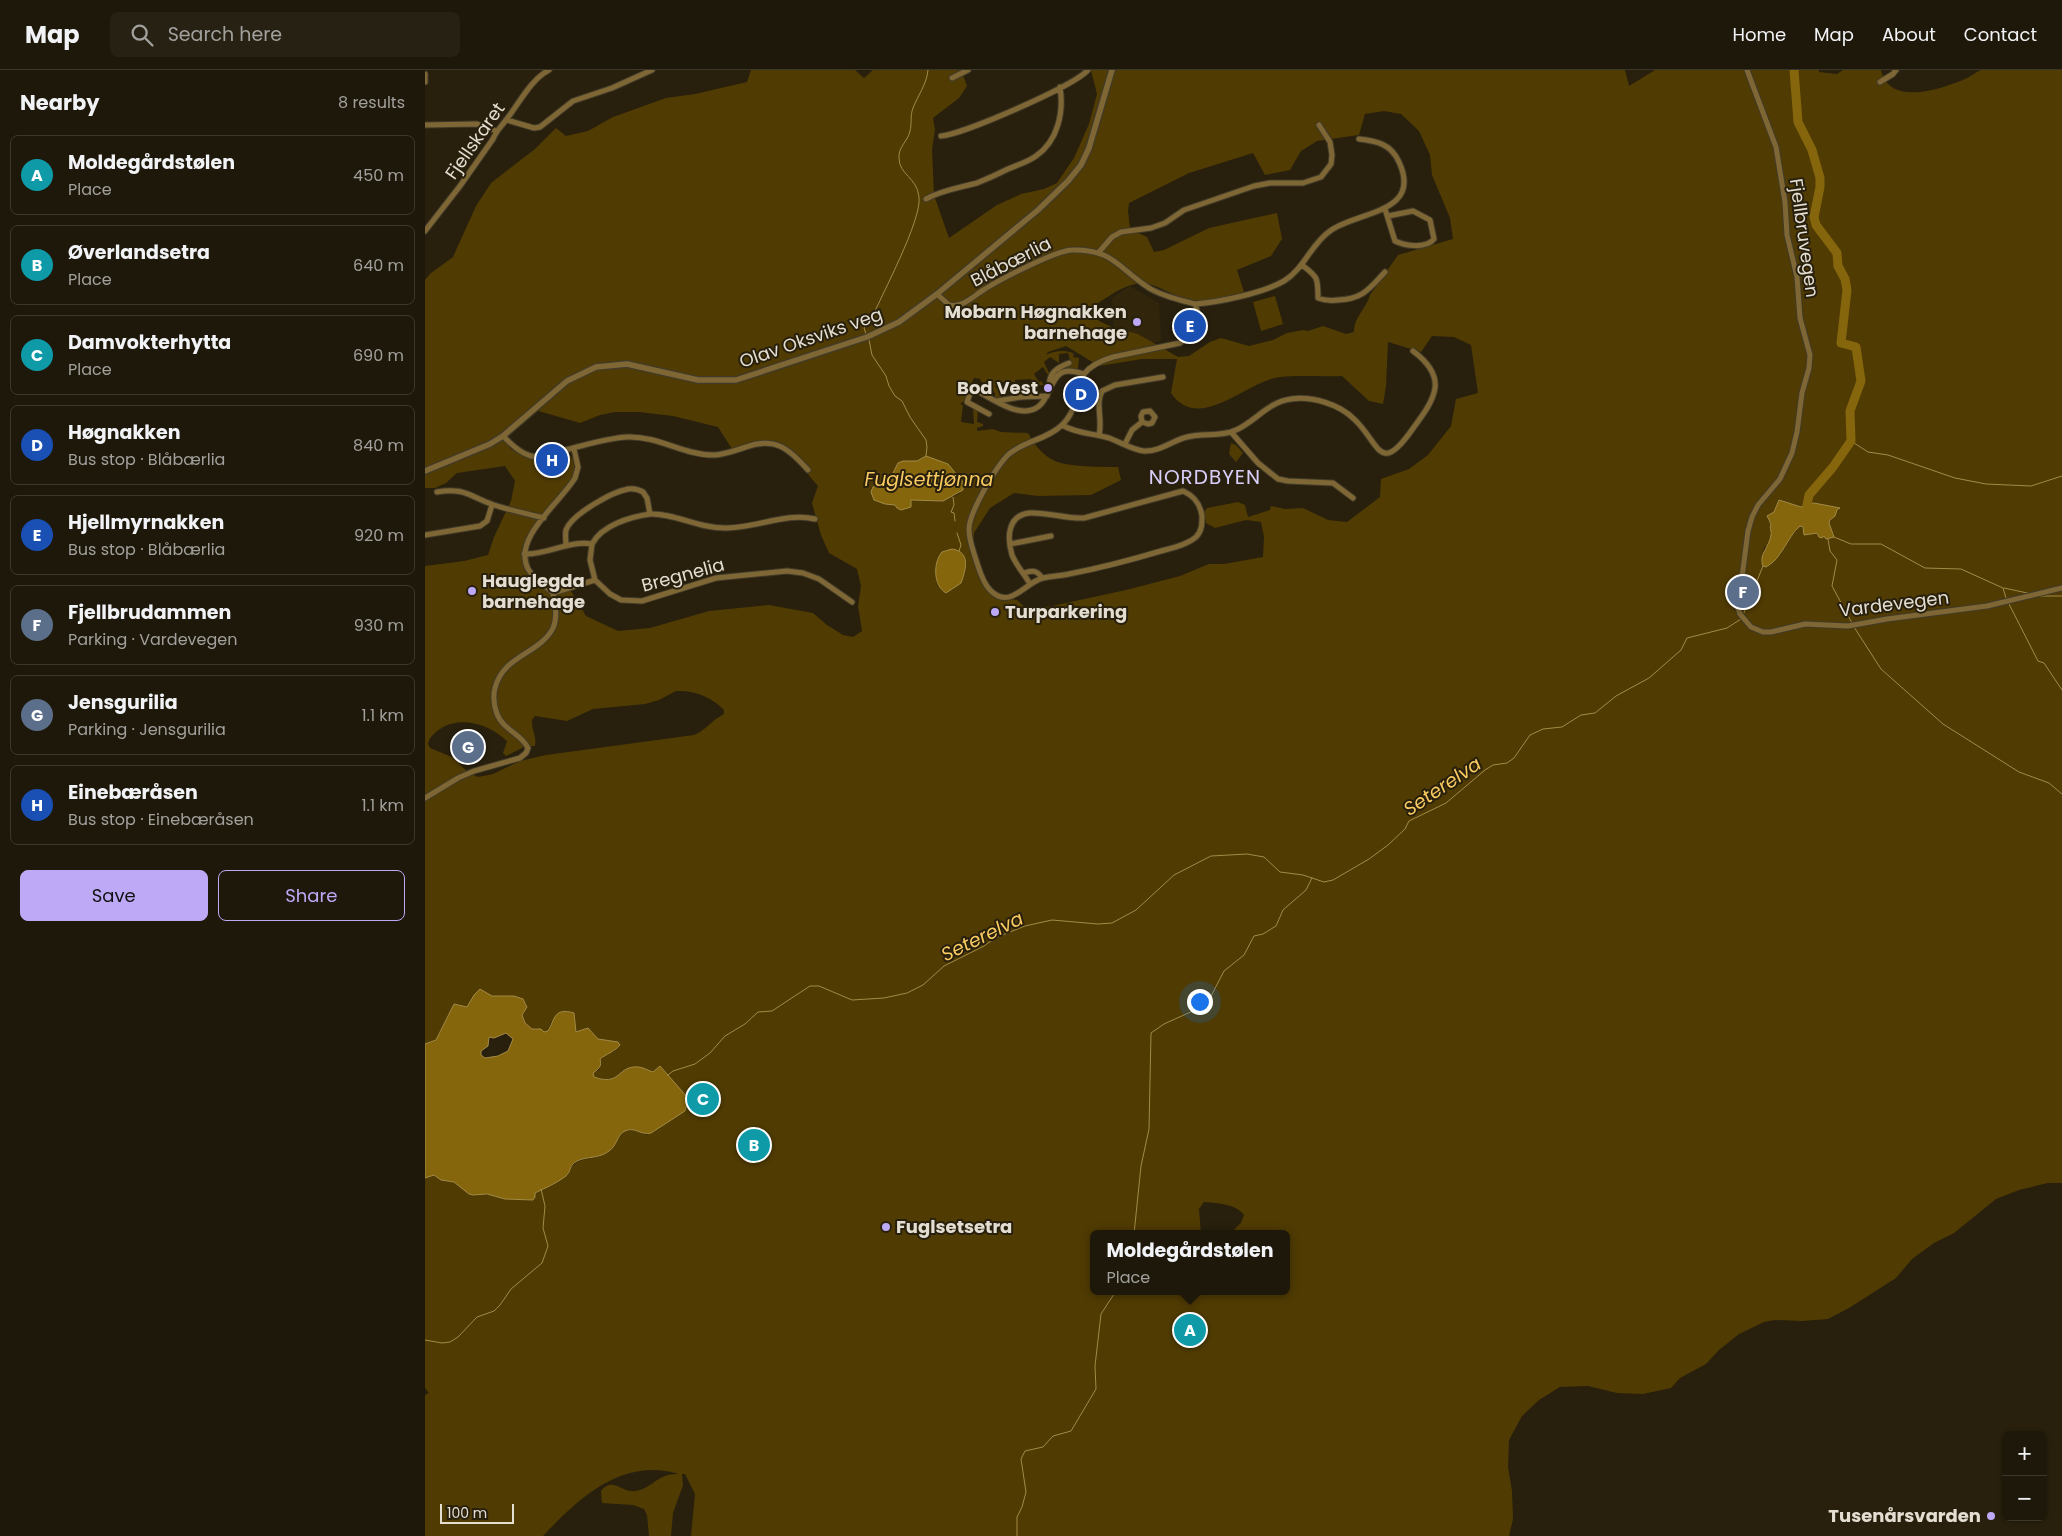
<!DOCTYPE html>
<meta charset="utf-8">
<style>
body{margin:0;font-family:Poppins,sans-serif;background:#262113;color:#f1f3f6}
.controls{position:absolute;right:15px;bottom:15px;display:grid;overflow:hidden;border-radius:8px;box-shadow:0 1px 4px #0004}
.controls button{width:45px;height:45px;display:grid;place-items:center;padding:0;border:0;border-bottom:1px solid #3c372b;background:#1e180a;color:#f1f3f6;font:25px sans-serif}
.scale{position:absolute;left:15px;bottom:12px;width:74px;box-sizing:border-box;padding-left:5px;border:2px solid #e4ded2;border-top:0;font-size:14px;line-height:18px;white-space:nowrap;color:#e4ded2;-webkit-text-stroke:4px #28200d;paint-order:stroke}
.you{position:absolute;left:774px;top:931px;width:18px;height:18px;margin:-12px;border:4px solid #fff;border-radius:50%;background:#1a73e8;box-shadow:0 0 0 8px #1a73e833}
.badge{display:grid;place-items:center;width:32px;height:32px;border-radius:50%;background:#bda9f5;color:#fff;font-size:16px;font-weight:700}
.pin{position:absolute;translate:-50% -50%;border:2px solid #fff;box-shadow:0 1px 5px #0006}
.popup{position:absolute;left:665px;top:1160px;width:200px;height:65px;box-sizing:border-box;display:grid;place-content:center;border-radius:8px;background:#1e180a;filter:drop-shadow(0 1px 4px #0005);font-size:16px;white-space:nowrap;color:#a1a09c}
.popup b{font-size:19px;color:#f1f3f6}
.popup::after{content:'';position:absolute;left:50%;top:100%;margin-left:-10px;border:10px solid transparent;border-top-color:#1e180a}
.list{margin:0;padding:0;list-style:none}
h2{display:flex;justify-content:space-between;align-items:center;height:65px;margin:0;padding:0 20px;font-size:21px}
h2 small{font-size:16px;font-weight:400;color:#a1a09c}
.list li{display:grid;grid-template-columns:32px 1fr auto;gap:15px;align-items:center;box-sizing:border-box;height:80px;margin:0 10px 10px;padding:0 10px;border:1px solid #3c372b;border-radius:8px}
.list b{display:block;font-size:19px;white-space:nowrap}
.list p{margin:0;font-size:16px;white-space:nowrap;color:#a1a09c}
.list em{font-size:16px;font-style:normal;color:#a1a09c}
.actions{display:flex;gap:10px;padding:15px 20px}
.actions a{flex:1;padding:11px 0;border:1px solid #bda9f5;border-radius:8px;text-align:center;font-size:18px;color:#bda9f5}
.actions .main{background:#bda9f5;color:#111}
.icon{flex:none;width:28px;height:28px;fill:none;stroke:currentColor;stroke-width:2;stroke-linecap:round;stroke-linejoin:round}
.map{position:relative;flex:none;width:1637px;height:1466px;overflow:hidden}
header{display:flex;align-items:center;gap:30px;box-sizing:border-box;height:70px;padding:0 25px;background:#1e180a;border-bottom:1px solid #3c372b}
header strong{font-size:24px}
nav{display:flex;gap:28px;margin-inline-start:auto;font-size:18px}
.search{width:350px;height:45px;background:#262113;display:flex;align-items:center;gap:12px;box-sizing:border-box;padding:0 18px;border-radius:8px;color:#a1a09c;font-size:19px}
main{display:flex}
aside{flex:1;background:#1e180a}
.map>svg:first-child{display:block}
.built{fill:#31260b}
.green{fill:#503b03;fill-rule:evenodd}
.water{fill:#86660c;stroke:#a28a47;fill-rule:evenodd}
.lines{fill:none;stroke-linecap:round;stroke-linejoin:round}
.stream{stroke:#a28a47;stroke-width:1}
.river{stroke:#86660c;stroke-width:9}
.minor-casing{stroke:#423b29;stroke-width:7}
.tertiary-casing{stroke:#423b29;stroke-width:8}
.minor{stroke:#7e6735;stroke-width:5}
.tertiary{stroke:#7e6735;stroke-width:5.5}
.poi-dot{fill:#bda9f5;stroke:#28200d;stroke-width:2}
.labels{text-anchor:middle;stroke-width:4;stroke-linejoin:round;paint-order:stroke}
.street-label{font-size:18px;fill:#e4ded2;stroke:#28200d}
.poi-label{font-size:18px;font-weight:bold;fill:#e4ded2;stroke:#28200d;text-anchor:end}
.water-label{font-size:19px;font-style:italic;fill:#facb61;stroke:#28200d}
.quarter-label{font-size:20px;letter-spacing:1px;fill:#d8cef9;stroke:#28200d}
</style>
<header>
<strong>Map</strong>
<div class="search"><svg class="icon" aria-label="search" viewBox="0 0 24 24"><circle cx="10" cy="10" r="6"/><path d="M15 15l6 6"/></svg>Search here</div>
<nav><a>Home</a><a>Map</a><a>About</a><a>Contact</a></nav>
</header>
<main>
<aside>
<h2>Nearby<small>8 results</small></h2>
<ul class="list">
<li><span class="badge" style="background:#0f9aa8">A</span><div><b>Moldegårdstølen</b><p>Place</p></div><em>450 m</em></li>
<li><span class="badge" style="background:#0f9aa8">B</span><div><b>Øverlandsetra</b><p>Place</p></div><em>640 m</em></li>
<li><span class="badge" style="background:#0f9aa8">C</span><div><b>Damvokterhytta</b><p>Place</p></div><em>690 m</em></li>
<li><span class="badge" style="background:#1a4fb4">D</span><div><b>Høgnakken</b><p>Bus stop · Blåbærlia</p></div><em>840 m</em></li>
<li><span class="badge" style="background:#1a4fb4">E</span><div><b>Hjellmyrnakken</b><p>Bus stop · Blåbærlia</p></div><em>920 m</em></li>
<li><span class="badge" style="background:#5c6f8a">F</span><div><b>Fjellbrudammen</b><p>Parking · Vardevegen</p></div><em>930 m</em></li>
<li><span class="badge" style="background:#5c6f8a">G</span><div><b>Jensgurilia</b><p>Parking · Jensgurilia</p></div><em>1.1 km</em></li>
<li><span class="badge" style="background:#1a4fb4">H</span><div><b>Einebæråsen</b><p>Bus stop · Einebæråsen</p></div><em>1.1 km</em></li>
</ul>
<div class="actions"><a class="main">Save</a><a>Share</a></div>
</aside>
<div class="map">
<svg width="1637" height="1466" viewBox="0 0 1637 1466">
<rect width="100%" height="100%" fill="#28200d"/>
<path class="built" d="M705 216 734 233 736 271 690 279 687 228Z"/>
<path class="green" d="M326 0H430L439 8 448 0H536L542 16 534 28 508 48 510 60 507 79 509 125 524 168 572 135 596 124 619 119 632 113 649 88 664 54 672 24 666 0H1200L1204 16 1230 0H1394V2L1412 4 1418 0H1456C1464 37 1517 19 1540 9 1545 7 1551 2 1556 0 1562 0 1570 0 1576 0 1596 0 1617 0 1637 0V1113H1623L1594 1120 1571 1129 1529 1163 1509 1173 1487 1189 1471 1208 1424 1238 1403 1249 1377 1251 1350 1250 1339 1252 1314 1264 1294 1280 1281 1294 1255 1308 1246 1318 1218 1324 1192 1323 1163 1316 1135 1317 1114 1330 1097 1346 1084 1370 1083 1397 1087 1421 1088 1449 1084 1466H266L270 1424 260 1404H257L258 1415 248 1443 246 1466H224L222 1445 219 1439 208 1435 177 1433 176 1421C188 1406 196 1423 211 1421 224 1419 231 1408 243 1405 246 1404 251 1404 254 1404 197 1387 154 1428 118 1466H0V1325L4 1323 0 1318V1108L9 1105 16 1110 29 1112 48 1125 110 1123 143 1105C150 1083 165 1093 181 1083 191 1077 192 1063 202 1060 209 1058 215 1062 221 1065L260 1041 262 1032 235 996 228 1002C195 988 198 1017 169 1007L168 1003 174 1000 176 993 175 990 182 983 190 981 186 972 173 969 163 958 151 962 149 944 126 952 123 961 119 962 112 958 107 959 100 953 97 945 102 937 101 933C89 920 71 933 59 921L47 929 42 937 29 934 11 970 0 974V496L39 491 63 485 69 467 86 431 90 411 80 396 32 403 21 413 10 418H0V210L6 203 28 187 51 136 66 113 110 79 131 58 141 66 163 61 188 47 241 28 270 24 322 12ZM959 41 976 44 994 61 1005 85 1007 105 1025 148 1028 169 973 185 945 225C941 239 929 247 929 262L921 264 898 256 883 261 878 260 862 263 848 270 824 276 796 268 785 272 764 286 753 287 713 264 689 258 674 251 670 245 671 235C678 229 686 225 694 220 729 202 736 226 770 230 787 232 803 227 819 222L812 200 846 186 857 169 852 143 784 158 739 180 729 182 722 167 705 159 703 141 704 133 764 103 828 83 840 105 865 100 876 81 892 71 934 65 940 44ZM1007 266 1029 267 1046 275 1053 323 1031 329 1026 356 1003 385 984 399 956 409 955 427 922 452 903 450 878 438 860 439 846 436 845 440 823 447 820 435 813 432 782 438 779 442 781 453 790 458 821 450 836 452 839 467 838 487 799 494H784L755 506 701 520 604 541 592 530 580 528 567 519 554 501 548 475 549 463 565 438 589 423 613 426 666 425 696 410 693 397C678 397 643 397 630 391 618 386 609 374 603 363L576 362 568 359 552 361V358L558 356V354L552 352 553 340 548 338 549 354 536 352 538 335 535 334 539 331 549 308 556 309 555 311 567 317V320L570 323V329L576 328 573 318 570 317 574 312H590V310L606 309 607 316 619 315 616 311 614 312 609 304 618 297 623 305V309L625 305 619 292 625 287 634 293V284L643 283 646 293 630 302 626 314 638 300 653 299 654 288 648 287 649 284C642 279 629 281 621 285L623 282 641 276 674 296 717 289H752L746 323C774 364 821 311 855 307 875 305 897 307 917 306L944 331 958 334 961 316 963 272 996 282ZM110 340 155 353 175 345 190 342H214L248 346 293 357 307 379C319 373 347 368 359 377 372 388 382 404 393 416L387 433 396 465 404 483 432 499 436 516 433 536 437 561 428 567 418 565 402 555 388 543 344 535 284 541 225 558 193 561 161 546 146 521H127L106 504 102 473 146 411C150 402 153 382 137 384 129 385 119 391 110 390 101 389 92 383 85 378L80 366ZM478 391 519 392 530 401 538 412 535 423 528 427 455 412 467 405 473 393ZM1354 430 1376 437 1386 434 1414 439 1404 453 1408 467 1403 469 1392 463H1383L1375 456 1364 469 1356 484 1345 495 1336 492 1339 478 1344 474 1347 464 1345 458 1346 454 1342 448 1349 443ZM251 621C269 620 287 627 299 640V644C287 650 281 660 269 665L121 685 95 691 68 704 53 707 44 703 27 687 5 678 3 674C4 668 8 665 12 661 34 644 64 654 82 671L78 683 81 686 101 676H110C112 666 106 659 107 650L110 646 142 651 168 639 220 634 234 630ZM779 1132C793 1133 811 1134 819 1145L816 1153 804 1164H861V1221H669V1164H776L774 1139Z
M850 226 858 254 836 261 828 232Z
M806 373 811 375 818 383 811 392 804 384Z"/>
<path class="water" d="M501 386 523 394 538 412V420L518 431 486 430V437L476 440 472 438 470 435 460 434 449 430 446 422 448 417 467 405 473 393 478 391H492Z
M1354 430 1376 437 1389 433 1415 438 1412 440 1410 446 1405 450 1404 453 1409 467 1401 469 1399 466 1397 468 1394 467 1392 463 1379 465 1378 457 1375 456C1361 468 1358 488 1341 497L1338 496C1333 485 1345 476 1346 465 1347 461 1344 459 1346 454L1342 446 1349 442Z
M527 479C546 482 541 499 536 513L521 523C508 515 508 493 517 482Z
M55 919 67 926H89L98 929 102 937 97 945 100 953 107 959H116L119 962 123 961C130 949 129 937 149 943L151 962 163 958 173 969 193 972 195 975C189 982 181 984 175 989 177 996 174 999 168 1003L169 1007C194 1016 193 998 209 997 216 996 222 1000 228 1002L235 996 263 1028 260 1041 226 1063C216 1066 210 1056 200 1061 192 1064 192 1076 184 1081 174 1089 162 1086 152 1091 144 1095 146 1102 141 1106 132 1113 120 1118 110 1123V1127L108 1130 80 1129 62 1124 48 1125 44 1124 29 1112 16 1110 9 1105 0 1108V974L11 970 29 934 42 937 49 925ZM81 963 88 969 83 981 73 986 60 988 56 985V981L63 976 64 967 69 968Z"/>
<g class="lines">
<path class="stream" d="M441 264 439 258 446 250C457 224 497 150 494 127 492 107 474 105 474 88 473 77 483 71 485 61 487 54 485 45 488 38 493 25 502 14 503 0
M444 270 447 285 461 306 464 316 470 326 477 331 485 347 501 370 502 377 501 386
M1426 371 1443 382 1463 385 1530 408 1561 414 1606 416 1637 406
M528 427 529 435 526 442 529 443 530 451
M532 463 536 475 534 481
M1409 467 1426 474H1456L1500 498 1536 499 1578 518 1581 528
M1403 469 1405 481 1412 490 1407 516 1427 553
M1579 518 1607 524
M1615 526H1637
M1583 532 1613 591 1619 593 1637 620
M1318 545 1338 496
M1429 557 1456 599 1518 654 1594 702 1624 713 1637 724
M243 1005 248 1001 270 994 285 983 300 966 320 954 333 942 347 941 385 916H394L427 930 459 928 482 923 498 915 519 896 559 876 570 868 600 856 627 850 673 854 687 853 711 840 749 805 786 786 822 784 839 787 855 802 878 805 899 812 908 810 944 789 963 775 980 759 984 751 1021 733 1060 700 1068 695 1082 693 1089 688 1105 665 1118 659 1137 657 1156 645 1170 643 1191 626 1224 608 1256 580 1262 568 1302 558 1316 549
M709 1164 716 1096 724 1059 726 963 739 954 770 940 784 930 799 901 819 885 829 866 838 864 851 856 858 840 881 820 887 808
M0 1270 17 1273 25 1272 33 1267 52 1247 69 1241 75 1235 86 1219 117 1193 123 1176 118 1158 120 1136 116 1119
M592 1466V1447L597 1437 601 1422 596 1389 600 1381 618 1377 628 1366 646 1361 671 1319 670 1296 676 1244 691 1221"/>
<path class="river" d="M1369 0 1373 52 1387 80 1395 108V117L1389 147 1391 155 1412 183 1413 196 1420 209 1422 220 1416 273 1431 277 1436 311 1425 341 1426 371 1408 397 1384 425 1382 435"/>
<defs>
<path id="minor" d="M1322 0 1351 77 1360 132 1362 165 1372 207 1375 248 1385 285 1384 298 1377 323 1372 362 1367 383 1355 409 1333 435 1327 447 1323 461 1313 538 1315 544 1326 557 1338 562H1346L1380 554 1423 556 1462 549 1562 536 1637 518
M0 4V12
M527 8 543 0
M1455 12 1468 4 1471 0
M82 50 109 58 115 57 148 31 187 18 227 0
M0 55 52 54 71 61
M516 66C539 64 649 16 663 0
M501 129C517 120 534 118 552 113 562 109 573 104 583 99 592 95 603 92 611 86 633 71 639 42 635 17
M960 139 970 171C980 176 1001 179 1009 169L1005 150 988 141 963 146
M0 161 35 116 68 69C71 61 76 57 81 50 94 34 105 10 124 0
M674 182 687 167 696 162 726 158 740 153 759 140 829 116 845 113H878L896 107 906 94 907 85 905 72 894 55
M877 195C893 207 893 208 893 228 901 231 906 231 913 230 938 229 944 219 960 202
M512 224 524 235C538 238 548 226 560 219 576 209 632 180 647 180 688 179 693 198 724 218 737 226 755 230 770 234 777 249 767 264 755 273L688 287C637 302 663 330 637 355 623 369 599 371 584 384 572 395 543 444 544 460 544 471 549 483 552 493 555 502 558 513 565 520 585 541 600 512 618 508 626 506 635 506 644 504 675 498 706 490 736 481 747 478 762 475 771 467 777 461 777 454 777 446 775 433 769 426 758 421L659 448C641 449 623 442 605 443 582 445 582 468 587 485 591 495 600 505 605 514
M770 234C795 232 838 223 859 211 879 199 886 174 905 161 932 141 998 144 974 92 966 74 952 71 934 69
M625 320C622 304 631 298 644 293
M572 331 596 327 622 326
M564 344 542 332 547 318C561 325 577 337 592 340 625 347 621 312 636 303 643 299 652 302 659 304
M637 355C652 364 668 363 684 368 695 372 708 380 719 381 735 382 748 370 762 367 778 363 797 367 811 360 831 351 843 332 866 329 887 326 914 334 929 349 955 373 954 408 989 357 997 346 1008 332 1010 318 1012 302 1000 290 988 281
M806 362 833 393 853 409 863 411 908 413 928 428
M674 365C678 350 670 334 677 321L690 315 738 307
M78 366C86 374 95 383 106 386 116 388 126 384 136 381 158 376 180 368 203 367 233 366 259 385 288 385 300 385 311 380 321 377 351 366 365 380 383 400
M700 374 707 360 717 352 723 354 727 353 730 347 725 341 718 342 716 346 717 352
M12 422C40 417 45 427 69 435 85 440 102 444 119 448
M225 444C250 443 275 459 302 458 332 458 361 442 390 449
M0 465 55 456 62 451 67 435
M585 474 626 466
M141 476C141 471 140 465 141 460 147 444 187 422 203 419 209 418 213 419 218 422L222 428 225 444C205 447 177 455 167 474
M99 484C123 485 143 470 167 474L165 490 170 510
M599 503C607 500 612 500 617 508
M128 523 170 510 185 524 196 530 217 531 291 508 362 501 378 503 394 509 427 532
M0 728 33 708 49 701 95 688 101 683 103 678C97 664 78 660 72 644 69 636 68 626 70 618 78 585 115 584 128 558 133 547 130 535 128 523 120 516 109 509 103 499 87 468 135 433 150 408L153 397 149 379"/>
<path id="tertiary" d="M0 401 65 374 78 366 142 311 171 297 202 294 273 310H311L442 267 474 252 512 224 613 140 643 111 656 95 664 78 687 0"/>
</defs>
<use href="#minor" class="minor-casing"/>
<use href="#tertiary" class="tertiary-casing"/>
<use href="#minor" class="minor"/>
<use href="#tertiary" class="tertiary"/>
</g>
<g class="poi-dot">
<circle cx="712" cy="252" r="5"/>
<circle cx="623" cy="318" r="5"/>
<circle cx="47" cy="521" r="5"/>
<circle cx="570" cy="542" r="5"/>
<circle cx="461" cy="1157" r="5"/>
<circle cx="1566" cy="1446" r="5"/>
</g>
<g class="labels">
<g class="street-label">
<text transform="translate(50 71) rotate(-55)" y="6">Fjellskaret</text>
<text transform="translate(1379 168) rotate(82)" y="6">Fjellbruvegen</text>
<text transform="translate(586 192) rotate(-27)" y="6">Blåbærlia</text>
<text transform="translate(386 268) rotate(-19)" y="6">Olav Oksviks veg</text>
<text transform="translate(258 505) rotate(-15)" y="6">Bregnelia</text>
<text transform="translate(1469 534) rotate(-7)" y="6">Vardevegen</text>
</g>
<g class="poi-label">
<text x="702" y="248">Mobarn Høgnakken<tspan x="702" dy="21">barnehage</tspan></text>
<text x="613" y="324">Bod Vest</text>
<text x="57" y="517" text-anchor="start">Hauglegda<tspan x="57" dy="21">barnehage</tspan></text>
<text x="580" y="548" text-anchor="start">Turparkering</text>
<text x="471" y="1163" text-anchor="start">Fuglsetsetra</text>
<text x="1556" y="1452">Tusenårsvarden</text>
</g>
<g class="water-label">
<text x="504" y="416">Fuglsettjønna</text>
<text transform="translate(1017 716) rotate(-34)" y="7">Seterelva</text>
<text transform="translate(557 866) rotate(-26)" y="7">Seterelva</text>
</g>
<g class="quarter-label">
<text x="780" y="414">NORDBYEN</text>
</g>
</g>
</svg>
<div class="controls">
<button>+</button>
<button>−</button>
</div>
<div class="scale">100 m</div>
<div class="you"></div>
<div class="pin badge" style="left:765px;top:1260px;background:#0f9aa8">A</div>
<div class="popup"><b>Moldegårdstølen</b>Place</div>
<div class="pin badge" style="left:329px;top:1075px;background:#0f9aa8">B</div>
<div class="pin badge" style="left:278px;top:1029px;background:#0f9aa8">C</div>
<div class="pin badge" style="left:656px;top:324px;background:#1a4fb4">D</div>
<div class="pin badge" style="left:765px;top:256px;background:#1a4fb4">E</div>
<div class="pin badge" style="left:1318px;top:522px;background:#5c6f8a">F</div>
<div class="pin badge" style="left:43px;top:677px;background:#5c6f8a">G</div>
<div class="pin badge" style="left:127px;top:390px;background:#1a4fb4">H</div>
</div>
</main>
